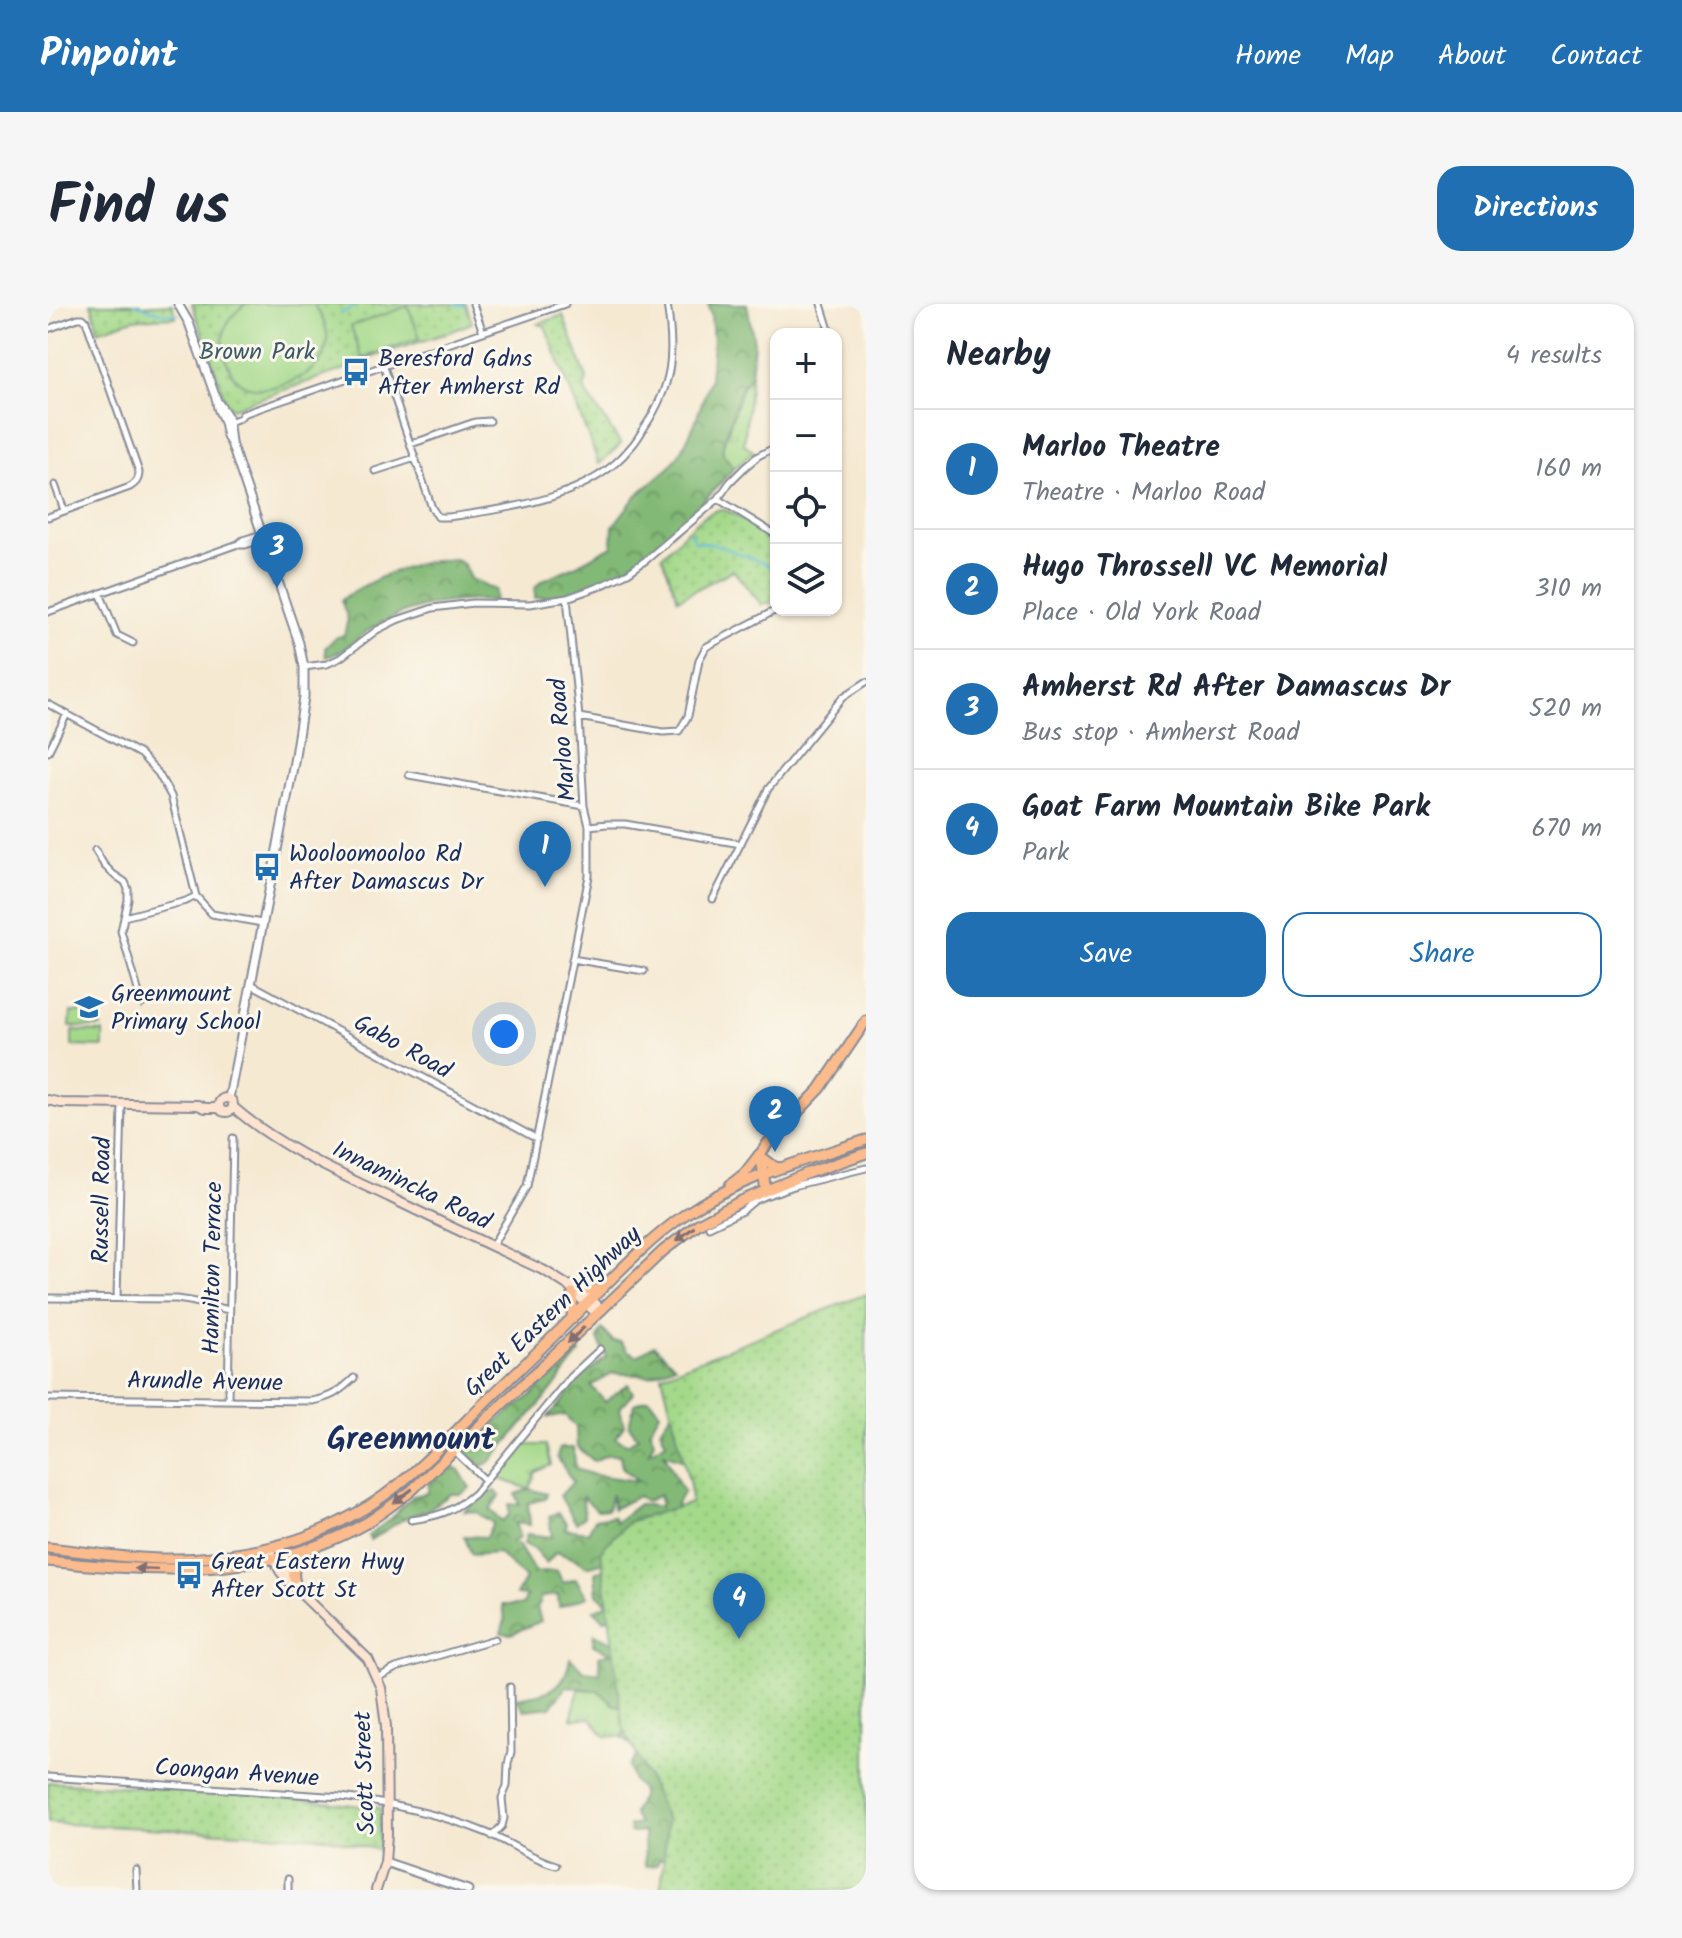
<!DOCTYPE html>
<meta charset="utf-8">
<style>
body{margin:0;font-family:Kalam,sans-serif;background:#f6f6f7;color:#1f2937}
.controls{position:absolute;right:24px;top:24px;display:grid;overflow:hidden;border-radius:16px;box-shadow:0 2px 6px #0004}
.controls button{width:72px;height:72px;display:grid;place-items:center;padding:0;border:0;border-bottom:2px solid #e0e1e3;background:#fff;color:#1f2937;font:40px sans-serif}
.you{position:absolute;left:456px;top:730px;width:28px;height:28px;margin:-20px;border:6px solid #fff;border-radius:50%;background:#1a73e8;box-shadow:0 0 0 12px #1a73e833}
.badge{display:grid;place-items:center;width:52px;height:52px;border-radius:50%;background:#1f6fb2;color:#fff;font-size:26px;font-weight:700}
.pin{position:absolute;translate:-50% -66px;filter:drop-shadow(0 2px 4px #0008)}
.pin::after{content:'';position:absolute;top:42px;width:28px;height:24px;background:inherit;clip-path:polygon(0 0,100% 0,50% 100%)}
.list{margin:0;padding:0;list-style:none}
h2{display:flex;justify-content:space-between;align-items:center;height:104px;margin:0;padding:0 32px;font-size:34px}
h2 small{font-size:26px;font-weight:400;color:#747a83}
.list li{display:grid;grid-template-columns:52px 1fr auto;gap:24px;align-items:center;box-sizing:border-box;height:120px;padding:0 32px;border-top:2px solid #e0e1e3}
.list b{display:block;font-size:30px;white-space:nowrap}
.list p{margin:0;font-size:26px;white-space:nowrap;color:#747a83}
.list em{font-size:26px;font-style:normal;color:#747a83}
.actions{display:flex;gap:16px;padding:24px 32px}
.actions a{flex:1;padding:18px 0;border:2px solid #1f6fb2;border-radius:24px;text-align:center;font-size:28px;color:#1f6fb2}
.actions .main{background:#1f6fb2;color:#fff}
.icon{flex:none;width:44px;height:44px;fill:none;stroke:currentColor;stroke-width:2;stroke-linecap:round;stroke-linejoin:round}
.map{position:relative;flex:none;width:818px;height:1586px;overflow:hidden;border-radius:24px}
header{display:flex;align-items:center;gap:48px;box-sizing:border-box;height:112px;padding:0 40px;background:#1f6fb2;color:#fff}
header strong{font-size:38px}
nav{display:flex;gap:44px;margin-inline-start:auto;font-size:28px}
.intro{display:flex;align-items:center;justify-content:space-between;box-sizing:border-box;height:192px;padding:0 48px}
h1{margin:0;font-size:56px}
.button{padding:20px 36px;border-radius:24px;background:#1f6fb2;color:#fff;font-size:28px;font-weight:700}
main{display:flex;gap:48px;padding:0 48px}
aside{flex:1;background:#fff;border-radius:24px;box-shadow:0 2px 6px #0004}
.map>svg:first-child{display:block}
.grass{fill:url(#grass-tufts);stroke:#608474;stroke-width:2}
.forest{fill:url(#forest-crowns);stroke:#4f746a;stroke-width:2}
.park{fill:url(#park-dots);stroke:#608474;stroke-width:2}
.garden{fill:#a4d98a;stroke:#608474;stroke-width:2}
.lines{fill:none;stroke-linecap:round;stroke-linejoin:round}
.stream{stroke:#5cbada;stroke-width:2}
.minor-casing{stroke:#888c98;stroke-width:9}
.tertiary-casing{stroke:#888c98;stroke-width:11}
.secondary-casing{stroke:#888c98;stroke-width:12}
.primary-casing{stroke:#888c98;stroke-width:13}
.trunk-casing{stroke:#888c98;stroke-width:13}
.minor{stroke:#fff;stroke-width:5}
.tertiary{stroke:#fff;stroke-width:7}
.secondary{stroke:#fde4d1;stroke-width:8}
.primary{stroke:#fbbb8c;stroke-width:9}
.trunk{stroke:#fbbb8c;stroke-width:9}
.oneway{fill:#806e73}
.labels{text-anchor:middle;stroke-width:6;stroke-linejoin:round;paint-order:stroke}
.park-label{font-size:24px;fill:#3d5a69;stroke:#fbf7ec}
.poi-label{font-size:24px;fill:#1b2f5e;stroke:#fbf7ec;text-anchor:start}
.street-label{font-size:24px;fill:#1b2f5e;stroke:#fbf7ec}
.district-label{font-size:32px;font-weight:bold;fill:#1b2f5e;stroke:#fbf7ec}
</style>
<header>
<strong>Pinpoint</strong>
<nav><a>Home</a><a>Map</a><a>About</a><a>Contact</a></nav>
</header>
<div class="intro"><h1>Find us</h1><a class="button">Directions</a></div>
<main>
<div class="map">
<svg width="818" height="1586" viewBox="0 0 818 1586">
<defs>
<pattern id="grass-tufts" width="24" height="20" patternUnits="userSpaceOnUse" patternTransform="scale(2)"><rect width="24" height="20" fill="#a4d98a"/><path d="M3 7l-1-3M5 7V3M7 7l1-3M15 17l-1-3M17 17v-4M19 17l1-3" fill="none" stroke="#8dbb7a"/></pattern>
<pattern id="forest-crowns" width="20" height="18" patternUnits="userSpaceOnUse" patternTransform="scale(2)"><rect width="20" height="18" fill="#83b976"/><path d="M2 6a3 3 0 1 1 6 0M12 15a3 3 0 1 1 6 0" fill="none" stroke="#6a9764"/></pattern>
<pattern id="park-dots" width="8" height="8" patternUnits="userSpaceOnUse" patternTransform="scale(2)"><rect width="8" height="8" fill="#a4d98a"/><path d="M2 2h.1M6 6h.1" fill="none" stroke="#8dbb7a" stroke-width="1.8" stroke-linecap="round"/></pattern>
</defs>
<rect width="100%" height="100%" fill="#fbf7ec"/>
<filter id="ink" filterUnits="userSpaceOnUse"><feTurbulence type="fractalNoise" baseFrequency=".0125" numOctaves="2"/><feDisplacementMap in="SourceGraphic" scale="16" xChannelSelector="R" yChannelSelector="G"/><feConvolveMatrix kernelMatrix="1 2 1 2 8 2 1 2 1" color-interpolation-filters="sRGB"/></filter>
<filter id="wash" filterUnits="userSpaceOnUse"><feTurbulence type="fractalNoise" baseFrequency=".006" numOctaves="4" result="noise"/><feDisplacementMap in="SourceGraphic" scale="32" xChannelSelector="R" yChannelSelector="G"/><feGaussianBlur stdDeviation="1.8" result="paint"/><feColorMatrix in="noise" values="0 0 0 0 0 0 0 0 0 0 0 0 0 0 0 0 0 1.4 0 .05"/><feComposite in="paint" operator="in"/></filter>
<g filter="url(#wash)">
<rect width="100%" height="100%" fill="#f5e9d2"/>
<path class="grass" d="M703 72 696 140 706 148 686 164 675 150V141L694 82Z
M472 1141H498L503 1161 488 1168 481 1185 452 1175Z
M531 1385 551 1387 566 1400 587 1405 581 1423 574 1433 557 1432 543 1414 523 1415Z"/>
<path class="forest" d="M660 0H699L706 38 703 72 694 82 675 141V150L686 164C660 194 632 222 601 247 593 253 585 261 576 266 554 281 514 293 487 294V284L493 277 529 261 564 242 565 222 589 191 621 164 634 146 647 119 662 75 665 38 663 11Z
M407 255 416 261 422 275 448 286 447 297C405 294 363 301 326 323 309 333 296 349 278 353L277 344 287 334 296 331 300 315 293 296C314 281 349 264 375 259 385 256 397 256 407 255Z
M554 1025 565 1037 573 1038 579 1046 589 1052 606 1041 627 1061 602 1072 565 1069 543 1082 557 1098 580 1080 585 1089 572 1104 576 1122 567 1134 579 1140 590 1133 581 1122 586 1100 601 1095 612 1108 602 1125 606 1137 601 1148 618 1138 612 1125 624 1108 640 1098 630 1086 637 1075 663 1070 668 1103 677 1108 683 1155 698 1199 715 1205 730 1222 728 1233C703 1231 683 1225 661 1213L634 1240 622 1230 635 1220 633 1209 655 1199 657 1173 654 1152 641 1135 645 1159 616 1149C622 1159 629 1180 636 1187L628 1201 632 1206 613 1228H600C610 1243 627 1243 643 1245L640 1252 615 1249 614 1255 629 1261 631 1274 648 1270 660 1277 661 1267 673 1275H684L685 1285 678 1290 677 1300 672 1304 662 1328 640 1331 641 1320 646 1318 645 1306 631 1315 627 1324 633 1340 652 1339V1344L666 1333 674 1332 675 1339 691 1338 692 1319 703 1312 718 1310 726 1327 719 1332 742 1353 722 1368 724 1376 721 1382 705 1396 703 1388 708 1377 697 1363 702 1355 693 1348 675 1345 663 1355 650 1353 645 1366 651 1373 659 1364 667 1361 673 1368 671 1377 664 1388 665 1394H677L689 1390 697 1399 695 1416 691 1424C734 1416 731 1433 748 1466L731 1475 728 1484 748 1491 743 1503 749 1511 757 1517 755 1534 737 1519 727 1503 717 1492 715 1477 703 1471 696 1459 706 1450 702 1435 687 1433 682 1448 691 1452 670 1461 660 1469 657 1456 644 1454 647 1463 660 1477 652 1488 632 1482C629 1511 629 1508 654 1523L656 1538 645 1555 636 1544 634 1565 626 1566 619 1554 612 1555 608 1561 597 1562 596 1528 582 1529 581 1522 591 1520 585 1510 592 1496 594 1486 585 1477 581 1462 591 1450 584 1441 574 1433 581 1422 592 1418 610 1449 617 1448 613 1439 619 1436 613 1424 619 1420 625 1436 637 1429V1420L662 1430 668 1435 670 1427 662 1417H653L644 1407 630 1413 621 1402 609 1415 600 1416 598 1399 611 1395 608 1403 618 1399V1392L635 1387 640 1380C616 1375 612 1379 593 1393L589 1383 601 1376 589 1367V1359L597 1357 593 1348 594 1328 603 1324 587 1302 556 1316 546 1306 560 1300 549 1290 547 1269 562 1261 569 1285H577L591 1274 580 1270 572 1257 556 1258 539 1263 527 1255 508 1248 498 1260 488 1246 476 1240 479 1230 504 1233 501 1212 510 1209 519 1219 517 1225 540 1228 547 1215 565 1212 568 1218 591 1200 612 1203V1191L598 1197 590 1192 565 1205 564 1190 560 1205 549 1206 535 1193 536 1213 528 1219 512 1192 525 1178 509 1153 512 1144H525L528 1165 546 1171 590 1177 574 1163 572 1151H558L546 1157 529 1143 528 1123 517 1111 500 1113 516 1095 525 1079 559 1053 550 1035Z
M532 1038V1049L504 1086 442 1158 435 1162 416 1150 425 1136 485 1090Z
M401 1164 411 1166 422 1184 413 1190H403L378 1207 357 1214 322 1236 320 1232 341 1216 365 1192 380 1189 381 1178Z
M481 1185 499 1190 497 1195 480 1199 482 1221 467 1219 472 1234 464 1238 471 1242 487 1269 509 1267 515 1279 528 1275 539 1293 511 1303 510 1291 493 1293 489 1304 493 1317 463 1330 453 1329 457 1316 455 1301H475L479 1292 468 1291 477 1274 450 1249 424 1251 416 1232 438 1233 445 1219 428 1208 416 1207 435 1190 448 1187 452 1192 442 1206 454 1217 461 1211V1200L472 1201 468 1190Z
M546 1330 569 1340 578 1403 566 1401 551 1387 518 1382 503 1403 476 1406 468 1394C498 1389 517 1388 522 1354L536 1367 552 1369 551 1352 563 1349 545 1341Z"/>
<path class="park" d="M42 0H92L94 2 124 0 128 13 86 15 50 27 45 4Z
M144 0H418L424 19 402 28 316 56 312 60 184 104 179 101Z
M515 11 539 75 536 85 573 140 551 160 497 22 490 20Z
M673 205 684 209 728 235V297L714 301 685 266 630 295 614 252C632 235 649 211 673 205Z
M818 990V1586H613L619 1518 602 1478 575 1423 553 1246 580 1218 643 1199 642 1181 614 1071Z
M0 1478 205 1490 332 1504 331 1546 276 1533 0 1519Z"/>
<path class="garden" d="M198 0H265C298 42 269 74 224 83 214 85 203 85 194 80 184 73 178 59 176 48 172 26 181 12 198 0Z
M360 2 372 34 314 54 303 22Z
M23 708 53 709V723H22Z
M24 727 55 728V743L24 742Z"/>
<g class="lines">
<path class="stream" d="M86 0 115 9 131 10
M408 0 417 2
M292 10 311 0
M642 228 646 237C655 240 664 238 672 242 691 250 710 256 728 265"/>
</g>
</g>
<g filter="url(#ink)">
<g class="lines">
<defs>
<path id="minor" d="M425 0 435 28
M773 0 782 29
M0 25 30 14H35L38 17 91 168C91 176 88 179 82 183L0 213
M336 63 384 204 390 213H401C462 204 541 195 582 144 588 138 592 131 596 124 625 81 627 50 619 0
M181 118 192 114 195 110 517 0
M363 140 427 118 442 117
M327 167 367 154
M7 181 16 206
M670 195 728 231
M191 241H197L216 235
M52 289 69 331 85 339
M0 308 190 240 195 236 214 230
M256 363 279 360 292 354 329 326 349 316 385 304 425 299 482 300 519 294 550 283 580 269 598 256 670 195 682 178 696 164 710 152 728 143
M0 400 92 450 110 469 123 492 148 592 164 610 214 619
M531 413 615 428 631 427 640 412 651 356 658 343 728 306
M0 448 19 410
M361 471 536 502
M541 522 559 520H577L693 540
M47 546 56 561 65 570 77 578 80 585V596L73 627 94 700
M665 595 720 485 795 393 818 378
M76 613 138 597 148 592
M524 655 596 667
M203 680 489 835
M661 923 694 907 706 897 717 892 749 881 818 864
M444 942 479 882 541 572V522L536 502 531 413 519 294
M0 994 128 995 142 997 181 1006
M69 994 74 800
M0 1094 264 1097C284 1093 291 1088 306 1074
M180 1095 185 834
M397 1138 437 1176
M363 1216C391 1212 404 1208 426 1190L523 1072 552 1045
M329 1374 348 1364 447 1335
M0 1473 293 1493C339 1499 391 1510 434 1527 459 1536 481 1554 508 1561
M444 1532 454 1522 456 1514 454 1494 459 1482 460 1460 463 1448 462 1383
M88 1566 89 1586
M240 1586V1575"/>
<path id="tertiary" d="M130 0 141 19 169 97C169 106 172 108 175 115 179 125 176 131 183 139
M169 97 180 113 183 139 251 339 256 363V393L246 458 181 794
M337 1558 420 1586"/>
<path id="secondary" d="M171 801a7 7 0 1 1 14 0a7 7 0 1 1-14 0Z
M0 796 13 799 150 801 157 804H171
M185 803C231 843 288 868 343 894 394 919 446 943 497 967L519 981 549 1010
M519 981 530 982 554 1006
M231 1241 237 1261 247 1277
M223 1248 232 1267 240 1277 320 1355 333 1384 338 1422 339 1530 337 1558 328 1586"/>
<path id="primary" d="M711 851C716 862 715 874 718 886
M709 855 720 839 772 785 818 717"/>
<path id="trunk" d="M682 881 697 869 711 851 727 863 733 864
M533 985 552 986
M524 1015 525 989
M0 1244C42 1248 85 1256 127 1255 189 1254 253 1241 307 1210 355 1184 393 1142 431 1104 462 1074 493 1045 523 1015 560 979 596 939 639 909 692 873 758 856 818 836
M0 1257C107 1269 221 1275 318 1219 334 1209 348 1198 363 1187L615 947 650 920 693 897 760 869 818 849
M246 1274C244 1261 251 1254 258 1245"/>
</defs>
<use href="#minor" class="minor-casing"/>
<use href="#tertiary" class="tertiary-casing"/>
<use href="#secondary" class="secondary-casing"/>
<use href="#primary" class="primary-casing"/>
<use href="#trunk" class="trunk-casing"/>
<use href="#minor" class="minor"/>
<use href="#tertiary" class="tertiary"/>
<use href="#secondary" class="secondary"/>
<use href="#primary" class="primary"/>
<use href="#trunk" class="trunk"/>
</g>
<defs><path id="oneway-solid" d="M-6-.8H1V-3.2L6.5 0L1 3.2V.8H-6Z" transform="scale(2)"/></defs>
<g class="oneway">
<use href="#oneway-solid" transform="translate(637 930) rotate(143)"/>
<use href="#oneway-solid" transform="translate(528 1031) rotate(136)"/>
<use href="#oneway-solid" transform="translate(355 1192) rotate(143)"/>
<use href="#oneway-solid" transform="translate(98 1265) rotate(-178)"/>
</g>
</g>
<defs>
<symbol id="bus-bare" viewBox="-9 -9 18 18"><path d="M-5-6H5V4H4V6H2V4H-2V6H-4V4H-5ZM-3.5-4V0h7V-4ZM-3.5 1.2v1.5H-2V1.2ZM2 1.2v1.5H3.5V1.2Z" fill="#1f6fb2" stroke="#fbf7ec" stroke-width="2.5" paint-order="stroke"/></symbol>
<symbol id="school-bare" viewBox="-9 -9 18 18"><path d="M0-5L7-2L0 1L-7-2ZM-4 1L0 2.5L4 1V4Q0 6-4 4Z" fill="#1f6fb2" stroke="#fbf7ec" stroke-width="2.5" paint-order="stroke"/></symbol>
</defs>
<g fill-rule="evenodd">
<use href="#bus-bare" x="288" y="48" width="40" height="40"/>
<use href="#bus-bare" x="199" y="543" width="40" height="40"/>
<use href="#school-bare" x="21" y="683" width="40" height="40"/>
<use href="#bus-bare" x="121" y="1251" width="40" height="40"/>
</g>
<g class="labels">
<g class="park-label">
<text x="209" y="55">Brown Park</text>
</g>
<g class="poi-label">
<text x="330" y="62">Beresford Gdns<tspan x="330" dy="28">After Amherst Rd</tspan></text>
<text x="241" y="557">Wooloomooloo Rd<tspan x="241" dy="28">After Damascus Dr</tspan></text>
<text x="63" y="697">Greenmount<tspan x="63" dy="28">Primary School</tspan></text>
<text x="163" y="1265">Great Eastern Hwy<tspan x="163" dy="28">After Scott St</tspan></text>
</g>
<g class="street-label">
<text transform="translate(514 436) rotate(-95)" y="8">Marloo Road</text>
<text transform="translate(355 742) rotate(29)" y="8">Gabo Road</text>
<text transform="translate(364 881) rotate(26)" y="8">Innamincka Road</text>
<text transform="translate(53 896) rotate(-89)" y="8">Russell Road</text>
<text transform="translate(164 964) rotate(-89)" y="8">Hamilton Terrace</text>
<text transform="translate(504 1007) rotate(-44)" y="8">Great Eastern Highway</text>
<text transform="translate(157 1077) rotate(1)" y="8">Arundle Avenue</text>
<text transform="translate(189 1468) rotate(4)" y="8">Coongan Avenue</text>
<text transform="translate(316 1469) rotate(-92)" y="8">Scott Street</text>
</g>
<g class="district-label">
<text x="363" y="1145">Greenmount</text>
</g>
</g>
</svg>
<div class="controls">
<button>+</button>
<button>−</button>
<button><svg class="icon" aria-label="locate" viewBox="0 0 24 24"><circle cx="12" cy="12" r="6"/><path d="M12 2v4M12 18v4M2 12h4M18 12h4"/></svg></button>
<button><svg class="icon" aria-label="layers" viewBox="0 0 24 24"><path d="M12 4l9 5-9 5-9-5zM3 14l9 5 9-5"/></svg></button>
</div>
<div class="you"></div>
<div class="pin badge" style="left:497px;top:583px">1</div>
<div class="pin badge" style="left:727px;top:848px">2</div>
<div class="pin badge" style="left:229px;top:284px">3</div>
<div class="pin badge" style="left:691px;top:1335px">4</div>
</div>
<aside>
<h2>Nearby<small>4 results</small></h2>
<ul class="list">
<li><span class="badge">1</span><div><b>Marloo Theatre</b><p>Theatre · Marloo Road</p></div><em>160 m</em></li>
<li><span class="badge">2</span><div><b>Hugo Throssell VC Memorial</b><p>Place · Old York Road</p></div><em>310 m</em></li>
<li><span class="badge">3</span><div><b>Amherst Rd After Damascus Dr</b><p>Bus stop · Amherst Road</p></div><em>520 m</em></li>
<li><span class="badge">4</span><div><b>Goat Farm Mountain Bike Park</b><p>Park</p></div><em>670 m</em></li>
</ul>
<div class="actions"><a class="main">Save</a><a>Share</a></div>
</aside>
</main>
